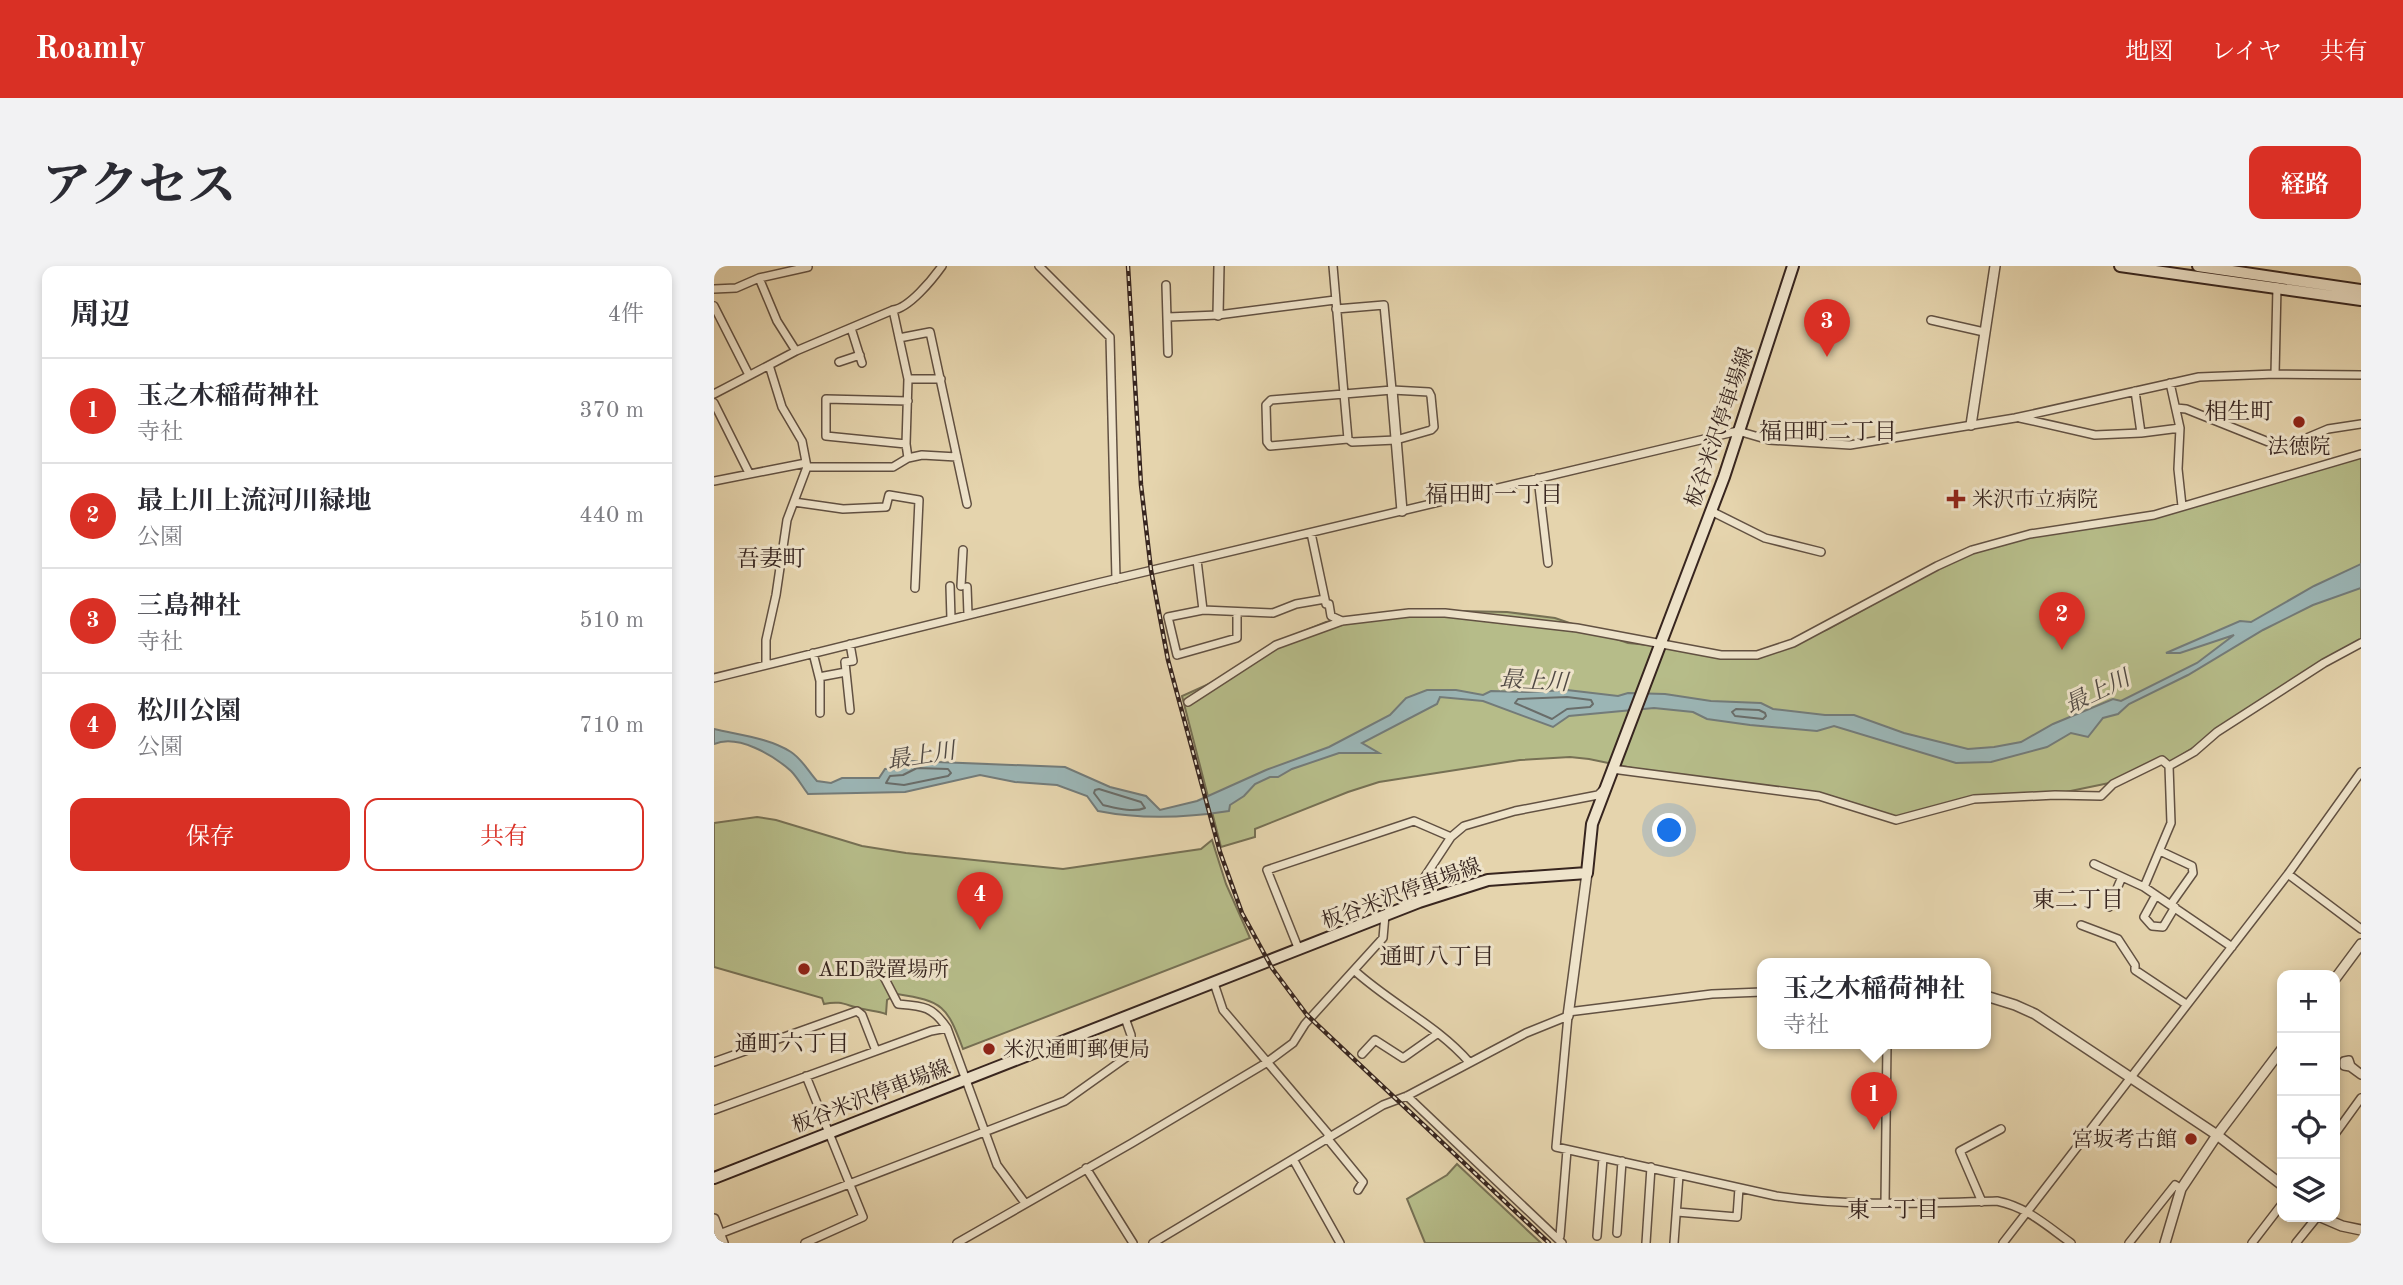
<!DOCTYPE html>
<html lang="ja">
<meta charset="utf-8">
<style>
body{margin:0;font-family:"Old Standard TT","Noto Serif JP",serif;background:#f2f2f3;color:#2b2b33}
.controls{position:absolute;right:21px;bottom:21px;display:grid;overflow:hidden;border-radius:14px;box-shadow:0 4px 10px #0003}
.controls button{width:63px;height:63px;display:grid;place-items:center;padding:0;border:0;border-bottom:2px solid #e1e1e2;background:#fff;color:#2b2b33;font:35px sans-serif}
.you{position:absolute;left:956px;top:565px;width:24px;height:24px;margin:-18px;border:5px solid #fff;border-radius:50%;background:#1a73e8;box-shadow:0 0 0 10px #1a73e833}
.badge{display:grid;place-items:center;width:46px;height:46px;border-radius:50%;background:#d93025;color:#fff;font-size:23px;font-weight:700}
.pin{position:absolute;translate:-50% -58px;filter:drop-shadow(0 2px 4px #0008)}
.pin::after{content:'';position:absolute;top:37px;width:24px;height:21px;background:inherit;clip-path:polygon(0 0,100% 0,50% 100%)}
.popup{position:absolute;left:1043px;top:692px;width:234px;height:91px;box-sizing:border-box;display:grid;place-content:center;border-radius:14px;background:#fff;filter:drop-shadow(0 2px 5px #0005);font-size:23px;white-space:nowrap;color:#7c7c81}
.popup b{font-size:26px;color:#2b2b33}
.popup::after{content:'';position:absolute;left:50%;top:100%;margin-left:-14px;border:14px solid transparent;border-top-color:#fff}
.list{margin:0;padding:0;list-style:none}
h2{display:flex;justify-content:space-between;align-items:center;height:91px;margin:0;padding:0 28px;font-size:30px}
h2 small{font-size:23px;font-weight:400;color:#7c7c81}
.list li{display:grid;grid-template-columns:46px 1fr auto;gap:21px;align-items:center;box-sizing:border-box;height:105px;padding:0 28px;border-top:2px solid #e1e1e2}
.list b{display:block;font-size:26px;white-space:nowrap}
.list p{margin:0;font-size:23px;white-space:nowrap;color:#7c7c81}
.list em{font-size:23px;font-style:normal;color:#7c7c81}
.actions{display:flex;gap:14px;padding:21px 28px}
.actions a{flex:1;padding:16px 0;border:2px solid #d93025;border-radius:14px;text-align:center;font-size:24px;color:#d93025}
.actions .main{background:#d93025;color:#fff}
.icon{flex:none;width:38px;height:38px;fill:none;stroke:currentColor;stroke-width:2;stroke-linecap:round;stroke-linejoin:round}
.map{position:relative;flex:none;width:1647px;height:977px;overflow:hidden;border-radius:14px}
header{display:flex;align-items:center;gap:42px;box-sizing:border-box;height:98px;padding:0 35px;background:#d93025;color:#fff}
header strong{font-size:33px}
nav{display:flex;gap:38px;margin-inline-start:auto;font-size:24px}
.intro{display:flex;align-items:center;justify-content:space-between;box-sizing:border-box;height:168px;padding:0 42px}
h1{margin:0;font-size:49px}
.button{padding:18px 32px;border-radius:14px;background:#d93025;color:#fff;font-size:24px;font-weight:700}
main{display:flex;gap:42px;padding:0 42px}
aside{flex:1;background:#fff;border-radius:14px;box-shadow:0 4px 10px #0003}
.map>svg:first-child{display:block}
.green{fill:#b6bc89;stroke:#767054;stroke-width:2}
.water{fill:#9bb5b5;stroke:#737b79;stroke-width:2}
.lines{fill:none;stroke-linecap:round;stroke-linejoin:round}
.shore{stroke:#696d6a;stroke-width:2}
.minor-casing{stroke:#625142;stroke-width:10}
.tertiary-casing{stroke:#625142;stroke-width:12}
.secondary-casing{stroke:#37251f;stroke-width:14}
.minor{stroke:#eee3ca;stroke-width:7}
.tertiary{stroke:#eee3ca;stroke-width:9}
.secondary{stroke:#eee3ca;stroke-width:10}
.rail-casing{stroke:#37251f;stroke-width:4.5}
.rail{stroke:#eee3ca;stroke-width:2;stroke-dasharray:5;stroke-linecap:butt}
.poi-dot{fill:#8f2418;stroke:#eee3ca;stroke-width:2.5}
.labels{text-anchor:middle;stroke-width:6;stroke-linejoin:round;paint-order:stroke}
.street-label{font-size:21px;fill:#37251f;stroke:#eee3ca}
.poi-label{font-size:21px;fill:#37251f;stroke:#eee3ca;text-anchor:start}
.neighbourhood-label{font-size:23px;fill:#37251f;stroke:#eee3ca}
.water-label{font-size:23px;font-style:italic;fill:#504944;stroke:#eee3ca}
</style>
<header>
<strong>Roamly</strong>
<nav><a>地図</a><a>レイヤ</a><a>共有</a></nav>
</header>
<div class="intro"><h1>アクセス</h1><a class="button">経路</a></div>
<main>
<aside>
<h2>周辺<small>4件</small></h2>
<ul class="list">
<li><span class="badge">1</span><div><b>玉之木稲荷神社</b><p>寺社</p></div><em>370 m</em></li>
<li><span class="badge">2</span><div><b>最上川上流河川緑地</b><p>公園</p></div><em>440 m</em></li>
<li><span class="badge">3</span><div><b>三島神社</b><p>寺社</p></div><em>510 m</em></li>
<li><span class="badge">4</span><div><b>松川公園</b><p>公園</p></div><em>710 m</em></li>
</ul>
<div class="actions"><a class="main">保存</a><a>共有</a></div>
</aside>
<div class="map">
<svg width="1647" height="977" viewBox="0 0 1647 977">
<rect width="100%" height="100%" fill="#e5d4ad"/>
<filter id="stains"><feTurbulence type="fractalNoise" baseFrequency=".00286" numOctaves="4"/><feColorMatrix values="0 0 0 0 .2 0 0 0 0 .09 0 0 0 0 .02 0 0 0 .5 -.17"/></filter>
<radialGradient id="worn" r=".72"><stop offset=".6" stop-color="#630" stop-opacity="0"/><stop offset="1" stop-color="#630" stop-opacity=".3"/></radialGradient>
<path class="green" d="M1647 191V375L1455 497 1448 493 1400 516 1342 528H1286L1259 531 1183 551 1106 529 923 503 875 493 856 491 806 494 665 516 634 526 541 563V571L507 581 468 430 506 413 561 377 612 356 695 344 793 346 841 352 914 377 955 381 1006 392 1043 393 1114 363 1239 294 1270 282 1317 270 1413 256Z
M43 551 62 554 148 580 192 587 349 603 487 583 498 574 512 618 536 672 249 783C233 740 229 735 183 728L173 734 172 748C164 745 157 745 149 743 132 740 129 734 110 738L108 732 0 701V557Z
M743 898 827 977H711L693 933 733 909Z"/>
<path class="water" d="M1647 298V322L1599 339 1549 364 1474 409 1415 438 1404 448 1389 452 1374 471 1357 467 1333 481 1277 496 1242 497 1120 460 1103 465 1036 459 993 453 979 446 940 442 855 450 839 461 769 435 726 431 723 438 648 477 665 487H625L578 503 564 511H556L541 518 530 530 516 539 515 545C471 552 429 554 384 545L373 530 343 519 301 516 266 509 191 526 94 528C88 520 83 511 77 505 59 489 24 468 0 478V463C25 469 55 472 77 486 88 493 94 505 103 515L117 517 128 512H165L171 503 187 502 198 495 351 501 396 521 432 530 446 544 483 535 552 504 615 481 676 449 692 432 713 424H742L769 429 777 425 814 426 853 424 904 430 914 427 951 428 997 435 1047 437 1059 443 1111 449H1140L1190 467 1254 483 1280 481 1307 476 1339 458 1399 433 1407 435 1483 397 1520 369 1466 387H1452L1526 355 1537 356 1600 320Z"/>
<g class="lines">
<path class="shore" d="M853 431 877 434 879 438 876 441 853 443 838 453 801 437 804 433Z
M1022 443 1045 444 1051 447 1052 450 1049 453 1021 450 1018 446Z
M203 502 234 503 237 507 234 510 190 519 172 517 176 510 189 509Z
M385 523 427 536 431 542C419 547 402 542 389 539L380 527 381 524Z"/>
<defs>
<path id="minor" d="M325 0 396 71 402 313
M619 0 630 128 678 124 715 126 717 130 720 161 717 164 682 174 638 176 634 173 556 180 553 176 552 139 557 134 630 128 634 173
M45 12 63 55 82 85
M452 19 454 87
M0 23 22 22 45 12 94 1
M0 40 35 109
M622 43 670 39 678 124
M454 51 504 49 621 34
M1217 54 1270 66
M137 62 148 97
M185 72 216 66 253 238
M125 96 146 89
M1561 108 1563 21
M194 113H227
M1456 117 1466 162 1464 203 1468 240
M1421 125 1427 167 1466 162
M0 128 82 85 179 44C195 42 218 14 228 0
M0 137 35 207
M1462 142 1472 143 1562 179H1576L1614 163 1647 158
M1306 152 1381 169 1427 167
M192 178 112 170V133L194 135
M194 192 208 189 243 191
M93 201H179L194 192 192 178 194 113 179 44
M824 212 834 297
M0 215 92 197
M80 236 129 243 172 241 175 229 205 234 201 322
M997 245 1051 272 1107 286
M597 267 612 338H615L617 350 628 355
M483 294 489 344 454 351 463 389 523 372V346
M236 320 237 353
M247 320 249 284
M253 321 254 348
M489 344 559 347 582 338 611 333
M99 387 106 415V447
M52 399V374L62 329 73 254 93 201 88 175 68 141 55 99
M105 411 132 406
M0 412 384 317 1024 165 1055 174 1136 179 1301 152 1485 111 1561 108 1647 109
M474 436 562 379 628 355 695 347H731L863 362 1007 389H1043L1079 377 1223 300 1258 284 1316 268 1440 249 1647 188
M136 444 131 396 139 395 136 378
M1455 500 1480 486 1503 466 1610 397 1647 377
M898 503 1105 530 1182 554 1260 533 1341 529 1387 530 1399 518 1448 494 1455 500
M1446 585 1478 600 1479 607 1457 638
M1380 598 1430 621 1518 681
M1574 608 1647 663
M1430 621 1457 557 1455 500
M1442 629 1430 651 1438 660 1449 661 1461 641
M705 636 708 615 737 571 750 560 801 545 884 529 890 523
M1395 641 1408 611
M1367 659 1404 673 1421 699V704L1472 738
M585 684 553 604 700 555 737 571
M641 705C676 737 724 760 755 796
M170 711 184 738C209 740 218 740 233 762L283 899 311 937
M500 717 509 744 616 870
M854 746 998 728 1048 726
M648 788 661 774 689 792 723 768
M0 796 143 745 148 749 162 785
M1647 808 1637 800 1635 794 1630 795V800L1636 801 1647 809
M693 830 848 977
M0 844 217 765 233 762
M1621 868 1647 832
M613 872 649 916 644 924
M579 893 626 977
M372 902 419 977
M1268 936 1246 885 1287 863
M1171 937 1173 778
M963 946 1023 951 1025 922
M903 967 908 895
M0 970 351 835 417 788V769L411 752
M846 970 853 884
M883 970 889 892
M91 977 149 951 92 810
M243 977 418 877 552 797 579 777 591 758 669 672 671 649
M439 977 669 839 693 830 812 767 854 750 842 881 1062 930C1135 941 1210 937 1283 935 1313 941 1333 960 1357 977
M932 977 937 901
M960 977 965 909
M1289 977 1574 608 1647 506
M1415 977 1461 919 1467 923
M1538 977 1568 938
M1582 977 1603 951"/>
<path id="tertiary" d="M504 49 505 0
M678 124 688 245
M1257 159 1281 0
M1621 713 1647 678
M1272 730 1301 739 1321 748 1503 869 1568 919
M854 750 873 607
M1607 951 1628 960 1647 964
M0 953 9 977
M1451 977 1467 923 1503 869 1568 783"/>
<path id="secondary" d="M1406 0 1647 34
M1484 0 1647 24
M0 912 705 636 774 614 873 607 878 558 1010 211 1079 0"/>
</defs>
<use href="#minor" class="minor-casing"/>
<use href="#tertiary" class="tertiary-casing"/>
<use href="#secondary" class="secondary-casing"/>
<use href="#minor" class="minor"/>
<use href="#tertiary" class="tertiary"/>
<use href="#secondary" class="secondary"/>
<defs>
<path id="rail" d="M414 0 427 219 437 304 454 394 506 586 528 647 558 702 593 749 835 977"/>
</defs>
<use href="#rail" class="rail-casing"/>
<use href="#rail" class="rail"/>
</g>
<g class="poi-dot">
<circle cx="1585" cy="156" r="7"/>
<path d="M1238.5 222.5h7v7h7v7h-7v7h-7v-7h-7v-7h7z"/>
<circle cx="90" cy="703" r="7"/>
<circle cx="275" cy="783" r="7"/>
<circle cx="1477" cy="873" r="7"/>
</g>
<g class="labels">
<g class="street-label">
<text transform="translate(1005 161) rotate(-71)" y="7">板谷米沢停車場線</text>
<text transform="translate(687 627) rotate(-20)" y="7">板谷米沢停車場線</text>
<text transform="translate(157 830) rotate(-21)" y="7">板谷米沢停車場線</text>
</g>
<g class="poi-label">
<text x="1585" y="187" text-anchor="middle">法徳院</text>
<text x="1258" y="240">米沢市立病院</text>
<text x="104" y="710">AED設置場所</text>
<text x="289" y="790">米沢通町郵便局</text>
<text x="1463" y="880" text-anchor="end">宮坂考古館</text>
</g>
<g class="neighbourhood-label">
<text x="1525" y="153">相生町</text>
<text x="1114" y="173">福田町二丁目</text>
<text x="780" y="236">福田町一丁目</text>
<text x="57" y="300">吾妻町</text>
<text x="1364" y="641">東二丁目</text>
<text x="723" y="698">通町八丁目</text>
<text x="78" y="785">通町六丁目</text>
<text x="1179" y="951">東一丁目</text>
</g>
<g class="water-label">
<text transform="translate(820 414) rotate(3)" y="8">最上川</text>
<text transform="translate(1383 425) rotate(-26)" y="8">最上川</text>
<text transform="translate(207 489) rotate(-9)" y="8">最上川</text>
</g>
</g>
<rect width="100%" height="100%" filter="url(#stains)"/>
<rect width="100%" height="100%" fill="url(#worn)"/>
</svg>
<div class="controls">
<button>+</button>
<button>−</button>
<button><svg class="icon" aria-label="locate" viewBox="0 0 24 24"><circle cx="12" cy="12" r="6"/><path d="M12 2v4M12 18v4M2 12h4M18 12h4"/></svg></button>
<button><svg class="icon" aria-label="layers" viewBox="0 0 24 24"><path d="M12 4l9 5-9 5-9-5zM3 14l9 5 9-5"/></svg></button>
</div>
<div class="you"></div>
<div class="pin badge" style="left:1160px;top:864px">1</div>
<div class="popup"><b>玉之木稲荷神社</b>寺社</div>
<div class="pin badge" style="left:1348px;top:384px">2</div>
<div class="pin badge" style="left:1113px;top:91px">3</div>
<div class="pin badge" style="left:266px;top:664px">4</div>
</div>
</main>
